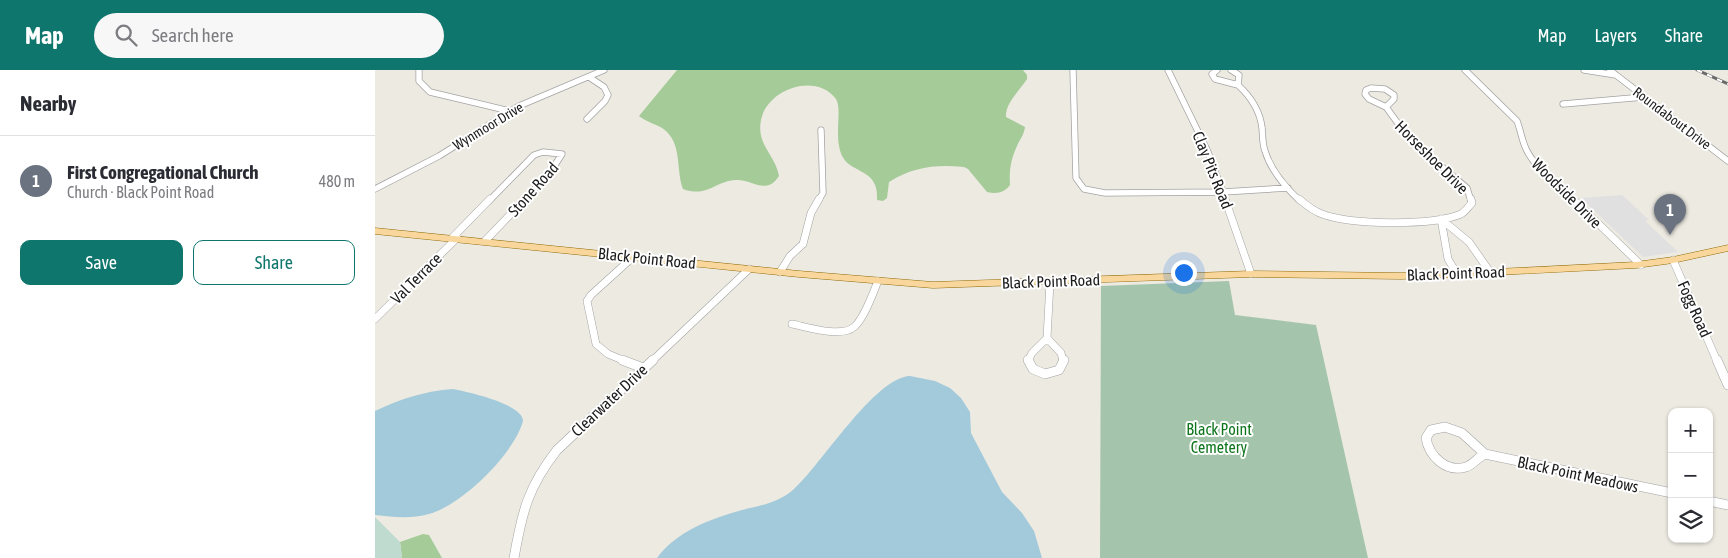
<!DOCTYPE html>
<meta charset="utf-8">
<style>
body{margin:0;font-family:"Asap Condensed",sans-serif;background:#f7f7f7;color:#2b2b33}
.controls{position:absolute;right:15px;bottom:15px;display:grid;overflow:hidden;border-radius:10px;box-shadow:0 1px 4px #0004}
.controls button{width:45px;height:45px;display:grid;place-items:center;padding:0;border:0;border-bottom:1px solid #e1e1e2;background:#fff;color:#2b2b33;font:25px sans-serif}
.you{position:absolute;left:808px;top:202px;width:18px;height:18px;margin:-12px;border:4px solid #fff;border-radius:50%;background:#1a73e8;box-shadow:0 0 0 8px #1a73e833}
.badge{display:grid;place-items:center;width:32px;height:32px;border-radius:50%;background:#0f766e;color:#fff;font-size:16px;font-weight:700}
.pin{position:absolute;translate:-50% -41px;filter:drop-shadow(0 1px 2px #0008)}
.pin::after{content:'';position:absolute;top:26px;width:18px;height:15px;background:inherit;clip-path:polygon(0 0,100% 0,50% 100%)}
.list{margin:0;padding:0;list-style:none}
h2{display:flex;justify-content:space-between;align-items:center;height:65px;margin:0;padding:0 20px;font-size:21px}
h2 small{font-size:16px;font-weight:400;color:#7c7c81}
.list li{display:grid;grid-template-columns:32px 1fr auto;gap:15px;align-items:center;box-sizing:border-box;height:90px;padding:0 20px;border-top:1px solid #e1e1e2}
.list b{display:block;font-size:19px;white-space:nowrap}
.list p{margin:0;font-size:16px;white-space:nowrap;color:#7c7c81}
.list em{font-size:16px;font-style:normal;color:#7c7c81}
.actions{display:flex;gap:10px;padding:15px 20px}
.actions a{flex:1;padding:11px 0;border:1px solid #0f766e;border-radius:10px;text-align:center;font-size:18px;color:#0f766e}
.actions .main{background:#0f766e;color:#fff}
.icon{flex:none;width:28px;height:28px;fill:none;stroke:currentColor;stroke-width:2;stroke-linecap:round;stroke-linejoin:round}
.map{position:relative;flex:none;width:1353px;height:488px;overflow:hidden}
header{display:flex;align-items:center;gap:30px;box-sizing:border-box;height:70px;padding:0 25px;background:#0f766e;color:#fff}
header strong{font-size:24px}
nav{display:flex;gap:28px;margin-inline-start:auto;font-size:18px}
.search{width:350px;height:45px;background:#f7f7f7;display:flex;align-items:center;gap:12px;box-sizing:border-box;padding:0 18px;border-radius:28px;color:#7c7c81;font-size:19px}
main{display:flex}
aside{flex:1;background:#fff}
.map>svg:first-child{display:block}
.forest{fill:#a4cb98}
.wetland{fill:#bfdbd0}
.cemetery{fill:#a4c5ab}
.parking{fill:#e0e0e0}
.water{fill:#a3cada}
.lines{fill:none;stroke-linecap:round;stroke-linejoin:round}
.minor-far2-casing{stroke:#a3a3a3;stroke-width:7}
.minor-far1-casing{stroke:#a3a3a3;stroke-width:8}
.minor-casing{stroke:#a3a3a3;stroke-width:10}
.major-casing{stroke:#8f6a05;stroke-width:1}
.minor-far2{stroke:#fff;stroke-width:5.5}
.minor-far1{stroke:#fff;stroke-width:7}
.minor{stroke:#fff;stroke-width:9}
.major{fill:#f8d69c;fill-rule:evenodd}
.rail-casing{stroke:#6a6a6a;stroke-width:3}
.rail{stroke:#fff;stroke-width:2;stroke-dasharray:5.5;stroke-linecap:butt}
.labels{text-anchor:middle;stroke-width:4;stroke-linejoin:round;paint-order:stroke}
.far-street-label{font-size:14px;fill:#1c1c1c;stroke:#fff}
.street-label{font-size:16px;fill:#1c1c1c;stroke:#fff}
.park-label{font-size:16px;fill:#0f761e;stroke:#fff}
</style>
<header>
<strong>Map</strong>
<div class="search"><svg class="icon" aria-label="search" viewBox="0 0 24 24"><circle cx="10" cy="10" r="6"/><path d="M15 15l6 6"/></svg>Search here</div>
<nav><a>Map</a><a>Layers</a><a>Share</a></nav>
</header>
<main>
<aside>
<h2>Nearby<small></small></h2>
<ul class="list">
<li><span class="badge" style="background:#6b7280">1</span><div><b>First Congregational Church</b><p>Church · Black Point Road</p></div><em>480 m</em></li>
</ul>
<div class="actions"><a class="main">Save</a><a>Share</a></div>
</aside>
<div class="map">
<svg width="1353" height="488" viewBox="0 0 1353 488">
<rect width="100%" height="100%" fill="#edeae2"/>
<path class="forest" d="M302 0H648L652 5V9C645 20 630 33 631 47L650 57C649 65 645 69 642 76 636 89 634 100 635 115 629 123 622 124 612 122L593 99 589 97C562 94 537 97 514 112L512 128 508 131 502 130C502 125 502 119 500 115 495 101 476 100 469 89 457 71 468 40 461 29 441 2 392 19 386 50 381 75 400 84 404 106 391 126 378 109 361 110 340 111 332 128 308 119 301 101 307 77 292 62 284 54 272 53 264 46Z
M48 464 54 465 67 488H27L25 472Z"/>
<path class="wetland" d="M0 447 25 472 27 488H0Z"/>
<path class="cemetery" d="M854 211 860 245 941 255 993 488H725L726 216Z"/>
<path class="parking" d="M1247 125 1274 150 1270 151 1303 182 1268 187 1206 128Z"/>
<path class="water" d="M535 306 560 311 575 318 586 328 595 342 596 363 627 422 647 443 659 461 667 488H282C302 461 335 449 367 440 387 435 403 433 419 419 446 395 500 307 535 306Z
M78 319C93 322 148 334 148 351 139 384 87 435 54 444 36 449 18 447 0 445V341C25 329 50 321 78 319Z"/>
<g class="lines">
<defs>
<path id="minor-far2" d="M44 0V11L55 22 135 41
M698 0 701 108 709 119 730 123 848 122 913 118
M793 0 833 82 851 131
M842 0 837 4 840 9 863 15 864 5 856 0
M1090 0 1142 51C1146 61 1147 72 1152 81 1162 100 1183 116 1199 131
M1209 0 1241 5 1235 0
M1241 5 1353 91
M863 15C876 27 885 40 887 58 888 65 887 73 890 81 896 101 910 117 925 131
M996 18 1010 19 1019 25V29L1011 37 994 29 990 24 991 20Z
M1188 34 1269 27
M1011 37 1035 70 1092 118 1096 131
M212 49 230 31 233 25 229 17 214 7
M0 119 64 86 144 36 229 0
M114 131 159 85 168 82 187 84 176 101 149 131
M443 131 448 123 446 60"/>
<path id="minor-far1" d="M850 129 876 204
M924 129C931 135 938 141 947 144 976 155 1057 156 1086 144 1090 142 1093 137 1097 133L1096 129
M1198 129 1266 195
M1066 149 1094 172 1115 202
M1066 149 1073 189 1082 204
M78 167 115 129
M110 171 150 129
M1298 190 1342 291
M405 202 415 186 428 174 436 143 444 129
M0 249 82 168
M417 254C432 257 466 268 479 257 489 249 498 223 503 211
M672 268 686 283 688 291
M672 268 675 212
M250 291 233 284 221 274 212 231 216 225 258 187
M277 291 374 199
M653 291 657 283 672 268"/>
<path id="minor" d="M247 290 268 298
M653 290 658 299 670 304 684 300 689 290
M1342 290 1353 315
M1070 357 1087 363 1110 384C1103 387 1098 395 1091 397 1071 403 1054 386 1051 368L1056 360Z
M1110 384 1297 423
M1334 431 1353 435
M139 488C147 442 153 417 182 380L278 290"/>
<path id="major" d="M0 158 424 201 558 212 876 201 1026 203 1082 201 1261 192 1298 187 1353 175V181L1298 193 1261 198 1082 207 1026 209 876 207 558 218 424 207 0 164Z"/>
</defs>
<use href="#minor-far2" class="minor-far2-casing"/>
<use href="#minor-far1" class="minor-far1-casing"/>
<use href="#minor" class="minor-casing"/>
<use href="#major" class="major-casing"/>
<use href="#minor-far2" class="minor-far2"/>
<use href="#minor-far1" class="minor-far1"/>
<use href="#minor" class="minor"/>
<use href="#major" class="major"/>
<defs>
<path id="rail" d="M1322 0 1353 14"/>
</defs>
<use href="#rail" class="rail-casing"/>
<use href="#rail" class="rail"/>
</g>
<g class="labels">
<g class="far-street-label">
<text transform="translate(1297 48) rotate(37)" y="5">Roundabout Drive</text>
<text transform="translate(113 56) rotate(-31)" y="5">Wynmoor Drive</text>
</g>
<g class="street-label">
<text transform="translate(1057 87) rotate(45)" y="6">Horseshoe Drive</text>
<text transform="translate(838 100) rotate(68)" y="6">Clay Pits Road</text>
<text transform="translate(158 119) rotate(-48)" y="6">Stone Road</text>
<text transform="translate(1192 123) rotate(45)" y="6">Woodside Drive</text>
<text transform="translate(272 188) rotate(6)" y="6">Black Point Road</text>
<text transform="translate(1081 203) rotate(-2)" y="6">Black Point Road</text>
<text transform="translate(41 208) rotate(-45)" y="6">Val Terrace</text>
<text transform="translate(676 211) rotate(-2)" y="6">Black Point Road</text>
<text transform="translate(1320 239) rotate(66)" y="6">Fogg Road</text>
<text transform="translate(234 330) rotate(-43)" y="6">Clearwater Drive</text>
<text transform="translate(1203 404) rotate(12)" y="6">Black Point Meadows</text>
</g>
<g class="park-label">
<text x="844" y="365">Black Point<tspan x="844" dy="18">Cemetery</tspan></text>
</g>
</g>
</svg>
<div class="controls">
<button>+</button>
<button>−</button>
<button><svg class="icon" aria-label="layers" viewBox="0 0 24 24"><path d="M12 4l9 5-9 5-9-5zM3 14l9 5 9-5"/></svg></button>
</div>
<div class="you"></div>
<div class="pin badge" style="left:1295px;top:165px;background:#6b7280">1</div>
</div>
</main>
